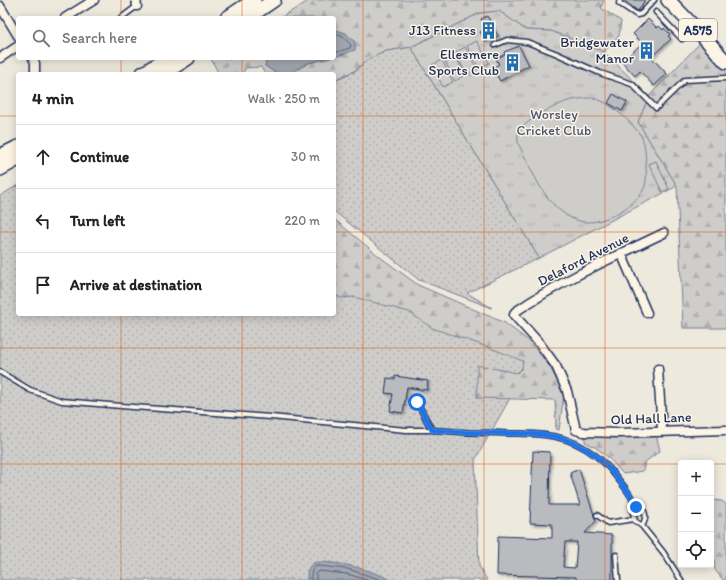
<!DOCTYPE html>
<meta charset="utf-8">
<style>
body{margin:0;font-family:Itim,sans-serif;background:#f2f2f2;color:#222}
.controls{position:absolute;right:12px;bottom:12px;display:grid;overflow:hidden;border-radius:4px;box-shadow:0 2px 10px #0003}
.controls button{width:36px;height:36px;display:grid;place-items:center;padding:0;border:0;border-bottom:1px solid #e0e0e0;background:#fff;color:#222;font:20px sans-serif}
.stop{position:absolute;width:12px;height:12px;margin:-9px;border:3px solid #1a73e8;border-radius:50%;background:#fff}
.stop.end{background:#1a73e8;border-color:#fff;box-shadow:0 1px 4px #0008}
.list{margin:0;padding:0;list-style:none}
h2{display:flex;justify-content:space-between;align-items:center;height:52px;margin:0;padding:0 16px;font-size:17px}
h2 small{font-size:13px;font-weight:400;color:#767676}
.list li{display:grid;grid-template-columns:26px 1fr auto;gap:12px;align-items:center;box-sizing:border-box;height:64px;padding:0 16px;border-top:1px solid #e0e0e0}
.list b{display:block;font-size:15px;white-space:nowrap}
.list em{font-size:13px;font-style:normal;color:#767676}
.icon{flex:none;width:22px;height:22px;fill:none;stroke:currentColor;stroke-width:2;stroke-linecap:round;stroke-linejoin:round}
.map{position:relative;flex:none;width:726px;height:580px;overflow:hidden}
.search{position:absolute;background:#fff;box-shadow:0 2px 10px #0003;left:16px;top:16px;width:320px;height:44px;display:flex;align-items:center;gap:10px;box-sizing:border-box;padding:0 14px;border-radius:4px;color:#767676;font-size:15px}
.panel{position:absolute;background:#fff;box-shadow:0 2px 10px #0003;left:16px;top:72px;width:320px;height:244px;border-radius:4px}
.map>svg:first-child{display:block}
.grass{fill:url(#grass-dots);stroke:#757e94}
.forest{fill:url(#forest-firs);stroke:#757e94}
.park{fill:url(#park-tufts);stroke:#757e94}
.pitch{fill:#cfcdca;stroke:#757e94}
.water{fill:#a2a7af;stroke:#6c778f}
.lines{fill:none;stroke-linecap:round;stroke-linejoin:round}
.shore{stroke:#515f7e;stroke-width:1}
.building{fill:#babbbe;stroke:#1b2f5e;fill-rule:evenodd;filter:url(#shadow)}
.service-casing{stroke:#1b2f5e;stroke-width:7}
.minor-casing{stroke:#1b2f5e;stroke-width:11}
.trunk-casing{stroke:#1b2f5e;stroke-width:16}
.service{stroke:#fcf5e5;stroke-width:4}
.minor{stroke:#fcf5e5;stroke-width:8}
.trunk{stroke:#fcf5e5;stroke-width:13}
.route{stroke:#1a73e8;stroke-width:5}
.grid{fill:none;stroke:#de5710;stroke-width:1;stroke-opacity:0.55}
.labels{text-anchor:middle;stroke-width:3;stroke-linejoin:round;paint-order:stroke}
.shield{fill:#fcf5e5;stroke:#5e6a86;stroke-width:1}
.shield-label{font-size:13px;font-weight:bold;fill:#1b2f5e}
.poi-label{font-size:14px;fill:#1b2f5e;stroke:#fcf5e5;text-anchor:end}
.park-label{font-size:14px;fill:#485679;stroke:#fcf5e5}
.street-label{font-size:14px;fill:#1b2f5e;stroke:#fcf5e5}
</style>
<div class="map">
<svg width="726" height="580" viewBox="0 0 726 580">
<defs>
<pattern id="grass-dots" width="8" height="8" patternUnits="userSpaceOnUse"><rect width="8" height="8" fill="#cfcdca"/><path d="M2 2h.1M6 6h.1" fill="none" stroke="#b1b0b0" stroke-width="1.8" stroke-linecap="round"/></pattern>
<pattern id="forest-firs" width="22" height="20" patternUnits="userSpaceOnUse"><rect width="22" height="20" fill="#cfcdca"/><path d="M5 1l3.5 6h-7zM16 11l3.5 6h-7z" fill="#b1b0b0"/></pattern>
<pattern id="park-tufts" width="24" height="20" patternUnits="userSpaceOnUse"><rect width="24" height="20" fill="#cfcdca"/><path d="M3 7l-1-3M5 7V3M7 7l1-3M15 17l-1-3M17 17v-4M19 17l1-3" fill="none" stroke="#b1b0b0"/></pattern>
<filter id="shadow"><feDropShadow dx="2" dy="2" stdDeviation="1" flood-color="#0004"/></filter>
</defs>
<rect width="100%" height="100%" fill="#eee9dd"/>
<filter id="ink" filterUnits="userSpaceOnUse"><feTurbulence type="fractalNoise" baseFrequency=".025" numOctaves="2"/><feDisplacementMap in="SourceGraphic" scale="8" xChannelSelector="R" yChannelSelector="G"/><feConvolveMatrix kernelMatrix="1 2 1 2 8 2 1 2 1" color-interpolation-filters="sRGB"/></filter>
<g filter="url(#ink)">
<path class="grass" d="M411 47 539 258 467 293 492 308 419 280 334 211V80L354 72 367 60 386 51Z
M18 185V314H334V233L530 363 475 460 479 566 487 580H0V196Z"/>
<path class="forest" d="M310 0H604L601 8 621 21 619 36 604 52 551 31 526 30 499 11 480 13 411 47 386 51 367 60 354 71 334 80V74H290L309 63 345 54V33L334 29V18H280Z
M700 43 726 71V328H683L677 186 638 122 649 96Z
M213 58H267L265 66 277 74H265L261 67 245 68 243 74H219L211 59Z
M334 219 380 257 418 285 505 323 530 342 550 367 564 394 559 430 556 429 555 400 477 398V365L517 373 522 368 523 361 488 347 432 328 409 312 354 297 341 298 334 294Z
M656 434 660 451 645 462 643 471 623 474C612 461 602 449 585 442V435Z
M711 500 722 501 726 504V580H723L715 570 711 528Z"/>
<path class="park" d="M499 11 526 30 551 31 604 52 649 96 638 122 677 186 539 258 411 47 480 13Z"/>
<path class="pitch" d="M477 41 489 63 479 68 467 46Z
M465 47 477 69 467 75 455 53Z
M454 53 465 75 455 81 444 59Z
M442 60 453 82 443 87 432 65Z
M587 98C591 98 596 98 599 100 612 104 636 126 642 138 646 146 645 156 646 165 646 172 647 179 645 186 639 204 607 222 589 222 576 223 563 214 554 205 539 190 529 164 519 145 517 140 517 135 520 130 525 121 558 104 568 101 574 99 581 99 587 98Z
M656 161 669 189 662 192 649 164Z"/>
<path class="water" d="M334 29 345 33 355 42V50L334 57Z
M267 58H330C323 60 315 61 308 63 287 72 288 81 265 66Z
M317 562C342 562 369 569 391 580H308C305 572 309 564 317 562Z"/>
<g class="lines">
<path class="shore" d="M334 33 343 37 351 45 350 48 334 53
M311 580C311 574 311 567 318 566L348 569 382 580
M316 580V574L319 571 347 574 367 580"/>
</g>
<path class="building" d="M623 0H645L638 11Z
M487 16 498 36 486 42 480 32 486 28 481 19Z
M648 19 657 28 659 26 663 30 664 28 670 34 668 36 671 39 651 57 667 74 654 86 640 71 635 76 622 62 642 43 633 34Z
M519 46 529 65 500 81 495 72 497 71 494 67 499 64 496 59 505 54 504 52Z
M613 94 627 102 622 111 608 103Z
M395 376 428 381 427 390 407 387 403 413 390 411 393 394 385 393 387 378 395 379Z
M533 451 550 452 549 505H580L570 473 579 469 596 521 585 533 612 535V580H576V577L497 575 498 536 552 538V524L530 523ZM565 542H577L575 568 563 567Z"/>
<g class="lines">
<defs>
<path id="service" d="M620 0 619 3 637 15 641 14 654 0
M656 12 682 39 693 29
M121 18 137 6
M495 45 507 40 527 42 555 53 600 73 632 84 656 108 685 80 726 78
M0 372 30 390 62 401 133 407 271 417 406 430H432
M417 402 432 430C454 432 477 433 499 433 514 434 530 433 545 435 575 438 601 455 618 479 625 487 632 496 636 507L633 513 635 521 642 526 663 552 681 580
M636 507C647 509 647 518 642 526
M597 515 608 523 634 519
M616 555 618 580"/>
<path id="minor" d="M136 0 137 6
M0 6 18 36
M65 18 94 0
M0 58 18 46
M33 58 35 63V74
M664 233C614 257 562 280 515 312L514 315 540 344 556 366 567 391 576 430 584 432 618 433 726 430
M621 253 647 313
M658 369 662 431"/>
<path id="trunk" d="M668 0 701 34 726 62
M227 18 254 0
M248 18 274 0
M142 74 167 58
M163 74 188 58
M0 156 18 147
M0 169 18 159"/>
</defs>
<use href="#service" class="service-casing"/>
<use href="#minor" class="minor-casing"/>
<use href="#trunk" class="trunk-casing"/>
<use href="#service" class="service"/>
<use href="#minor" class="minor"/>
<use href="#trunk" class="trunk"/>
</g>
</g>
<g class="lines" filter="url(#ink)">
<path class="route" d="M417 402 432 430C454 432 477 433 499 433 514 434 530 433 545 435 574 438 601 455 618 479 625 487 632 496 636 507"/>
</g>
<path class="grid" d="M121 0V18M242 0V18M363 0V580M484 0V580M605 0V580M121 58V74M242 58V74M0 116H18M334 116H726M0 232H18M334 232H726M121 314V580M242 314V580M0 348H726M0 464H681M711 464H726"/>
<defs>
<symbol id="building-bare" viewBox="-9 -9 18 18"><path d="M-4-6H4V6H1V3H-1V6H-4ZM-2.5-4.3h1.7v1.8h-1.7ZM.8-4.3h1.7v1.8H.8ZM-2.5-1h1.7V.8h-1.7ZM.8-1h1.7V.8H.8Z" fill="#1f6fb2" stroke="#fcf5e5" stroke-width="2.5" paint-order="stroke"/></symbol>
</defs>
<g fill-rule="evenodd">
<use href="#building-bare" x="476" y="18" width="25" height="25"/>
<use href="#building-bare" x="634" y="38" width="25" height="25"/>
<use href="#building-bare" x="500" y="50" width="25" height="25"/>
</g>
<g class="labels">
<rect class="shield" x="679" y="19" width="38" height="22" rx="3"/>
<g class="shield-label">
<text x="698" y="35">A575</text>
</g>
<g class="poi-label">
<text x="476" y="35">J13 Fitness</text>
<text x="634" y="47">Bridgewater<tspan x="634" dy="16">Manor</tspan></text>
<text x="499" y="59">Ellesmere<tspan x="499" dy="16">Sports Club</tspan></text>
</g>
<g class="park-label">
<text x="554" y="119">Worsley<tspan x="554" dy="16">Cricket Club</tspan></text>
</g>
<g class="street-label">
<text transform="translate(583 259) rotate(-27)" y="5">Delaford Avenue</text>
<text transform="translate(651 418) rotate(-2)" y="5">Old Hall Lane</text>
</g>
</g>
</svg>
<div class="controls">
<button>+</button>
<button>−</button>
<button><svg class="icon" aria-label="locate" viewBox="0 0 24 24"><circle cx="12" cy="12" r="6"/><path d="M12 2v4M12 18v4M2 12h4M18 12h4"/></svg></button>
</div>
<div class="stop" style="left:417px;top:402px"></div>
<div class="stop end" style="left:636px;top:507px"></div>
<div class="search"><svg class="icon" aria-label="search" viewBox="0 0 24 24"><circle cx="10" cy="10" r="6"/><path d="M15 15l6 6"/></svg>Search here</div>
<section class="panel">
<h2>4 min<small>Walk · 250 m</small></h2>
<ul class="list">
<li><svg class="icon" aria-label="ahead" viewBox="0 0 24 24"><path d="M12 20V5M6 11l6-6 6 6"/></svg><div><b>Continue</b></div><em>30 m</em></li>
<li><svg class="icon" aria-label="left" viewBox="0 0 24 24"><path d="M17 20v-9H6M10 6l-5 5 5 5"/></svg><div><b>Turn left</b></div><em>220 m</em></li>
<li><svg class="icon" aria-label="arrive" viewBox="0 0 24 24"><path d="M6 21V4h12l-3 4 3 4H6"/></svg><div><b>Arrive at destination</b></div></li>
</ul>
</section>
</div>
